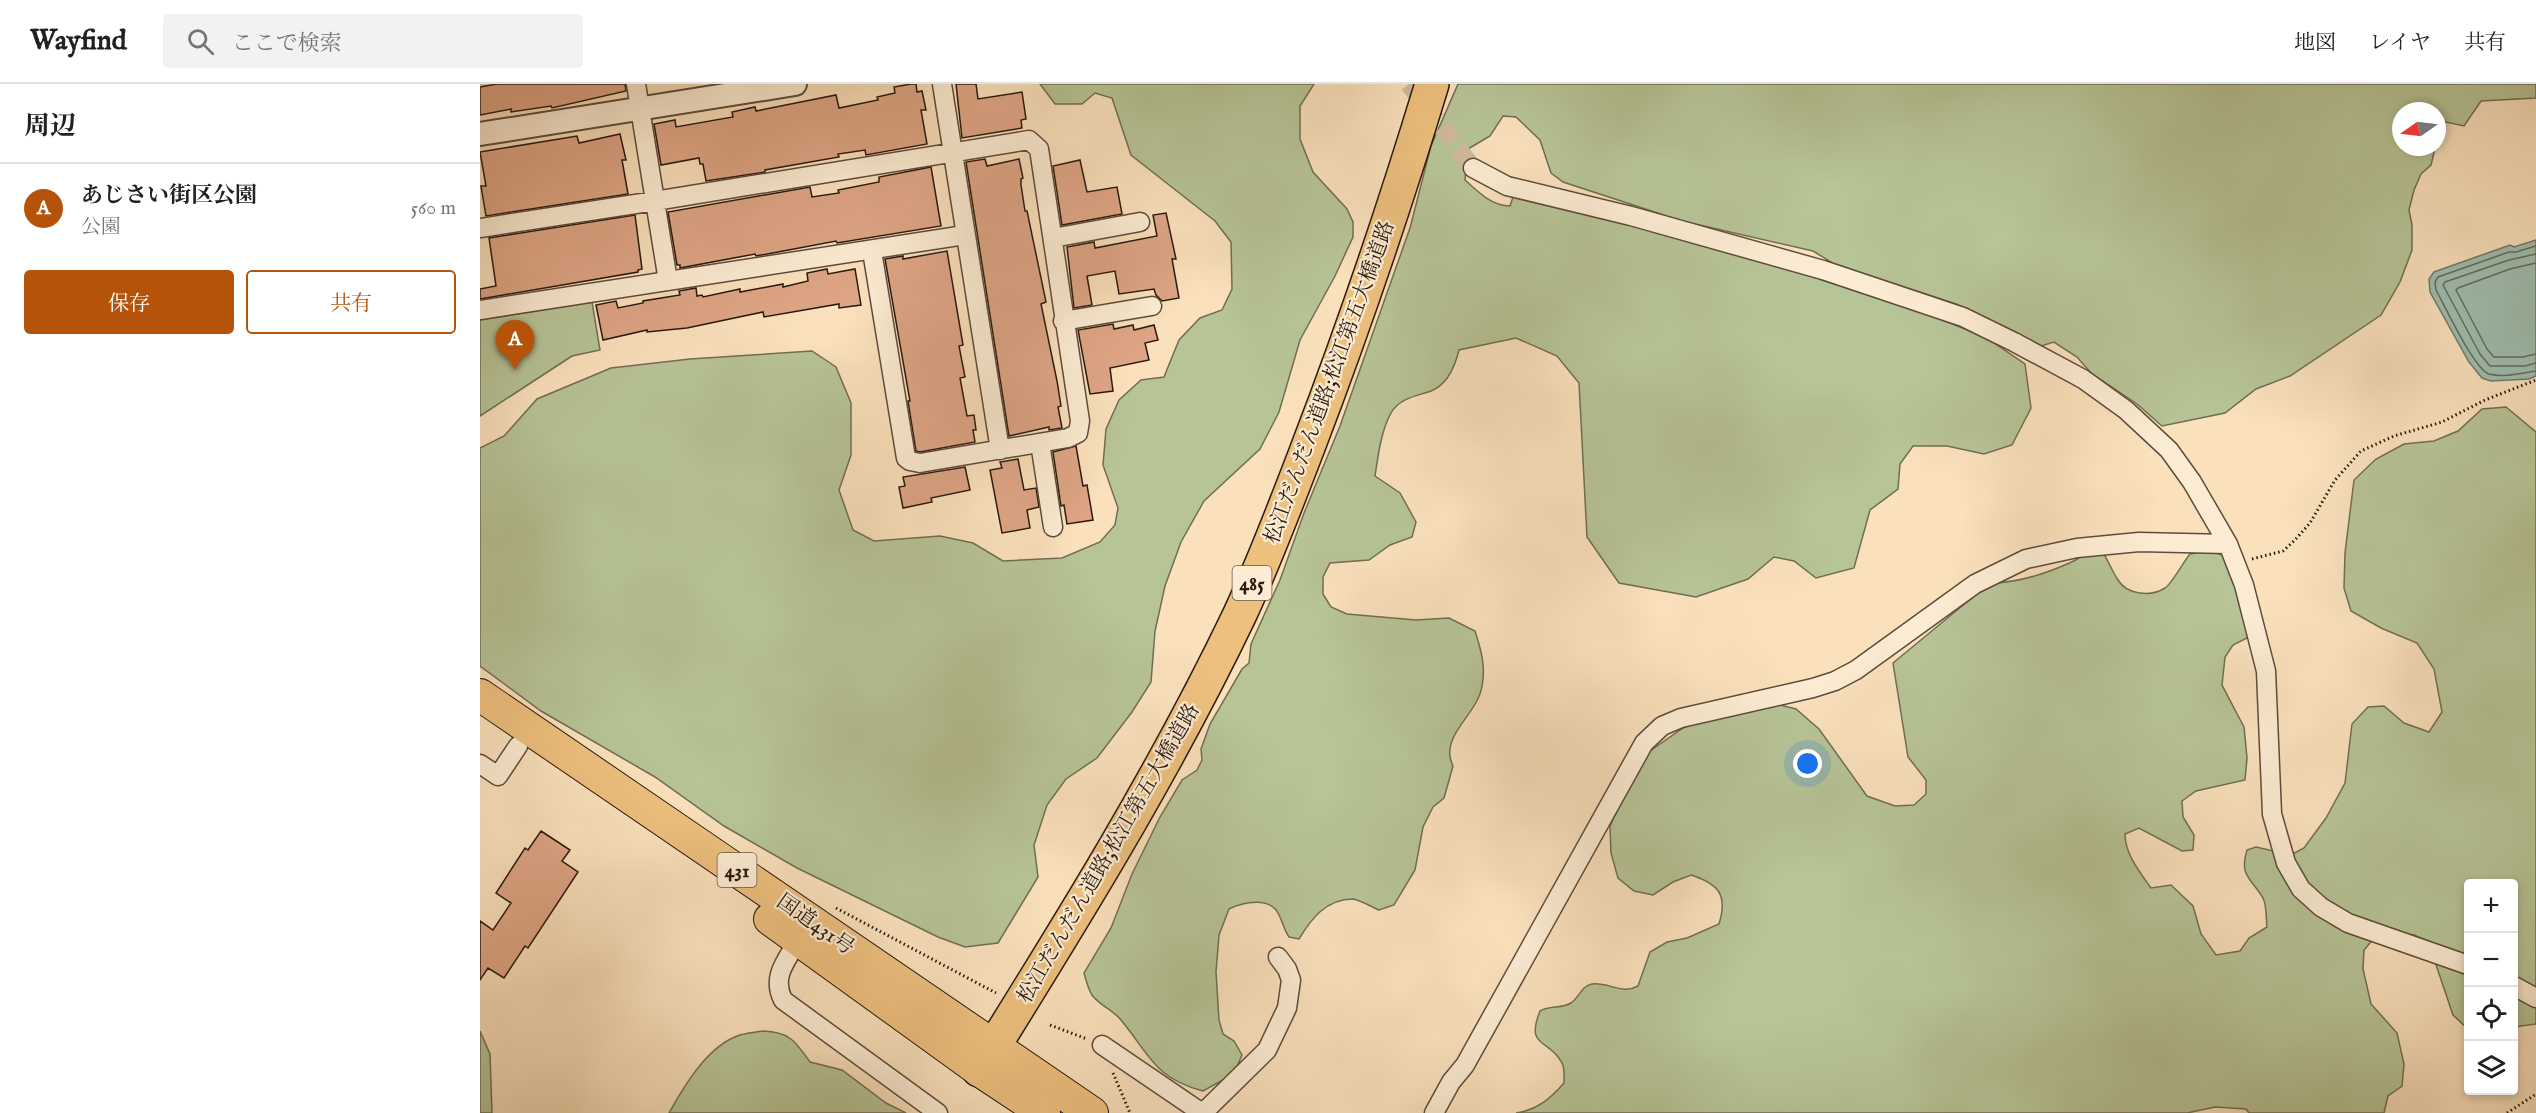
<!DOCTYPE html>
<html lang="ja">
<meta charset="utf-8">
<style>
body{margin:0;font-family:"IM FELL English","Noto Serif JP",serif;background:#f2f2f2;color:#202124}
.controls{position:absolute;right:18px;bottom:18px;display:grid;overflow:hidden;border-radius:6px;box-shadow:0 3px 9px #0003}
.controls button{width:54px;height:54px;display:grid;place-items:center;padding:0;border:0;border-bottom:2px solid #e0e0e0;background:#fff;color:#202124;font:30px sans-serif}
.compass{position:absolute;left:1912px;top:18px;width:54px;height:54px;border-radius:50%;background:#fff;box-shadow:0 3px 9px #0003;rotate:256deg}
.you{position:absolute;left:1328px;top:680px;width:21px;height:21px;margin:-15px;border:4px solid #fff;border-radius:50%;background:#1a73e8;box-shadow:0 0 0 9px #1a73e833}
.badge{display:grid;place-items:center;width:39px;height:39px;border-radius:50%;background:#b45309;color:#fff;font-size:20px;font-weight:700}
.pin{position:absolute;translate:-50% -50px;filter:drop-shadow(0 2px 3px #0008)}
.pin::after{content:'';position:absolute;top:32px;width:21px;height:18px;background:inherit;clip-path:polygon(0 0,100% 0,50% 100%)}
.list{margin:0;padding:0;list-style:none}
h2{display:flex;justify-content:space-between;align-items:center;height:78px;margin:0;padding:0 24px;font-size:26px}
h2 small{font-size:20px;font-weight:400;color:#757577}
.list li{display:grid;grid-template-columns:39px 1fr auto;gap:18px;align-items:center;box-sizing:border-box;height:90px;padding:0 24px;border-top:2px solid #e0e0e0}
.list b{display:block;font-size:22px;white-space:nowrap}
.list p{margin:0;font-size:20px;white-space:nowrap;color:#757577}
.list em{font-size:20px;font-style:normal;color:#757577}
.actions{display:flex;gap:12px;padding:18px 24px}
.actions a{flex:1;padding:14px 0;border:2px solid #b45309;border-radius:6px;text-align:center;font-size:21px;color:#b45309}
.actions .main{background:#b45309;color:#fff}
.icon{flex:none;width:33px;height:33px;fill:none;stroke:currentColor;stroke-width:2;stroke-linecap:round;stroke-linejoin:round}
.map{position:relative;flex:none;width:2056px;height:1029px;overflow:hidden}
header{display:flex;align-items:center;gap:36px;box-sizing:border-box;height:84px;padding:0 30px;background:#fff;border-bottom:2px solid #e0e0e0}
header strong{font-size:28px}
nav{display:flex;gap:33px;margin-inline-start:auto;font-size:21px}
.search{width:420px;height:54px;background:#f2f2f2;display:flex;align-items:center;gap:15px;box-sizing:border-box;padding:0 21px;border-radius:6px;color:#757577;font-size:22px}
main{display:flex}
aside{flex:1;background:#fff}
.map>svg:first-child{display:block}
.green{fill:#b7c496;stroke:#706e53;stroke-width:1.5}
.water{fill:#9ebeaf;stroke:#707c6f;stroke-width:1.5}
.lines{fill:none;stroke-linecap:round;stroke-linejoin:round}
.shore{stroke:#646c60;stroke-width:1.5}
.building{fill:#dea585;stroke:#2a1910;stroke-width:1.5}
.minor-tunnel{stroke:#d0b99a;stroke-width:18;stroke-dasharray:18 9;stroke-linecap:butt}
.minor-casing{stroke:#5e4b3b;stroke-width:21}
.tertiary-casing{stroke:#5e4b3b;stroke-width:26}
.trunk-casing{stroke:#2a1910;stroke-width:34}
.motorway-casing{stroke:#2a1910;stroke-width:36}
.path{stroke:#2a1910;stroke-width:3;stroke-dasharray:1.5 3;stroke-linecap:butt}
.minor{stroke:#fcecd3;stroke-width:18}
.tertiary{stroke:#fcecd3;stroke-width:22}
.trunk{stroke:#edc07e;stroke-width:32}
.motorway{stroke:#edc07e;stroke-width:33}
.labels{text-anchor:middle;stroke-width:4.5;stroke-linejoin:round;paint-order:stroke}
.shield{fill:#fcecd3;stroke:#69584a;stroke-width:1.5}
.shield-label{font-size:20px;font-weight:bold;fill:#2a1910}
.street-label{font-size:21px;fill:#2a1910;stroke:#fcecd3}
</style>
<header>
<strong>Wayfind</strong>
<div class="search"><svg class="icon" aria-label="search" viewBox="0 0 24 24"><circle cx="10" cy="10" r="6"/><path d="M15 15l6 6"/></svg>ここで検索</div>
<nav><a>地図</a><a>レイヤ</a><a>共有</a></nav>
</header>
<main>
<aside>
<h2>周辺<small></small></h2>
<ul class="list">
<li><span class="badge">A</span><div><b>あじさい街区公園</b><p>公園</p></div><em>560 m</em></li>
</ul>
<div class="actions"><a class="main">保存</a><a>共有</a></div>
</aside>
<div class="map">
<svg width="2056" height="1029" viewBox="0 0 2056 1029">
<rect width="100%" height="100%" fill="#fae1bc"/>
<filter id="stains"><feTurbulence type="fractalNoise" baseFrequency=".00333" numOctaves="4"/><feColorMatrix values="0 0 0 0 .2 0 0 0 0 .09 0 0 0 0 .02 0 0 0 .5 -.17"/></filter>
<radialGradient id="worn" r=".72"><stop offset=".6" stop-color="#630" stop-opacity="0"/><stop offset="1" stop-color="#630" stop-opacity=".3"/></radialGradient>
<path class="green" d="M560 0H834L820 22V55L833 88 867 125 873 138V153L855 192 820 256 799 328 780 365 724 417 701 458 685 502 675 547 671 598 652 628 617 674 586 695 567 721 554 761 558 793 518 859 485 863 458 853 317 784 244 742 175 693 61 627 0 582V364L24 352 57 315 131 284 210 275 332 267 356 283 371 319V371L359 406 373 446 394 457 460 452 493 459 523 477 582 474 620 458 635 441 638 424 623 381 626 345 639 316 661 296 684 293 699 256 720 234 742 226 752 205 751 158 735 137 651 71 632 14 615 9 602 20H575Z
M978 0H2056V14L2001 17 1984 42 1961 37 1957 44V27H1921V63L1955 64 1951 81 1941 90 1934 106 1929 126 1932 141V166L1920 198 1901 231 1810 292 1776 305 1745 329 1682 342 1657 320 1611 289 1597 273 1574 258 1561 262 1476 220 1354 180 1333 167 1202 137 1083 98 1071 89 1060 56 1036 33 1023 32 1010 52 988 65 985 96C998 108 1012 122 1030 122L1033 113H1056L1330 192 1450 231 1505 253 1545 280 1551 324 1532 361 1504 370 1467 362H1433L1420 380 1418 405 1390 426 1374 484 1336 494 1314 477 1294 473 1268 495 1216 513 1139 499 1107 453 1099 299 1077 272 1036 254 979 266C975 282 967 301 951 307 937 312 919 314 911 329 901 347 898 372 895 392L920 409 936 438 932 453 910 461 889 476 850 479 843 493V510L851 523 867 530 936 536 969 534 995 547C1001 566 1006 582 1002 602 998 631 958 652 973 682L964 714 953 723 943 743 935 786 914 821 899 826C892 823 880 816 873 815 846 815 831 835 819 855L809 853C804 846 803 839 799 831 791 812 763 818 749 825L739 851 736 888 739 936 743 950 754 957 762 971 754 990 723 1007C674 994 670 971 641 936 633 926 619 921 612 911 608 905 606 896 604 889L631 844 652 790 680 733 702 696 717 686 722 676 721 665 730 640 762 585 769 579 771 560 800 496 824 429 860 342 930 144 951 62Z
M112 218 120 266 92 272 0 332V236Z
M2026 323 2056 348V940L2034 943V800H1988V945L1973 931 1948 857 1934 851 1900 847 1884 866 1883 885 1891 920 1917 949 1924 980 1922 1002 1908 1012 1904 1029H1769L1766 1025 1735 1023 1707 1029H1036C1057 1026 1070 1015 1084 999 1084 993 1085 984 1082 979 1069 954 1045 965 1060 927 1070 921 1081 925 1091 919 1099 914 1101 902 1112 900 1129 898 1142 911 1158 902L1170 868 1187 858 1207 854 1239 840C1248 811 1239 800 1211 791L1193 798 1173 811 1154 807 1138 794 1131 769 1130 742 1149 700 1170 667 1203 644 1232 630 1292 619 1316 625 1339 645 1387 712 1415 722 1434 721 1446 710V696L1428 673 1413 579 1510 499C1537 499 1562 491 1587 480 1599 475 1608 467 1622 467 1628 476 1632 487 1638 496 1647 511 1671 513 1685 504 1691 501 1704 477 1710 470 1731 466 1740 469 1759 478L1779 536 1767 554 1753 561 1745 573 1742 601 1764 643 1767 674 1765 696 1716 707 1702 717 1703 733 1714 751 1713 766 1702 767 1659 744 1645 750C1645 770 1659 787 1671 804L1691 801 1713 822 1721 850 1736 871 1760 867 1769 854 1787 843C1786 835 1787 822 1783 814 1771 794 1759 792 1767 766L1776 763 1811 771 1824 764 1846 734 1865 699 1872 640 1888 623 1904 622 1924 639 1949 648 1962 628 1954 585 1937 559 1901 544 1871 527 1864 504 1865 469 1874 396 1896 375 1924 360 1954 357 1978 347 2002 325Z
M0 947 10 970 12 1029H0Z
M283 947C310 948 315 957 330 978L362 986 406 1019 426 1029H189C204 1002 228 961 260 951 267 949 276 948 283 947Z"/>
<path class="water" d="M2056 156V292L2049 295 2011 297 2002 294 1989 278 1950 208 1949 195 1954 188 2030 161 2034 163Z"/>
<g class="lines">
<path class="shore" d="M2056 162 2036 168H2029L1958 193 1955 198 1956 206C1965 222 1994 285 2009 290 2023 294 2042 289 2056 287
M2056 170 2029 176 1965 198 1963 201 2000 270 2010 282H2045L2056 279
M2056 179 2030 185 1978 204 1976 206 2007 265 2014 273H2043L2056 270"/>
</g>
<path class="building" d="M17 0H145L146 7 72 24 71 22 31 28V25L0 31V3Z
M431 0H436L437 8 442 7 446 26H441L447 60 386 71 385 66 358 70 359 73 285 86V88L226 97 223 80H220L219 74 181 81 174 40 195 36 196 43 253 33 252 28 275 23 276 27 356 11 359 24 398 16 397 13 415 9 414 3Z
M476 0H496L498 15 542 8 546 35 541 36 542 44 482 54Z
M140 50 146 76H142L148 110 6 132 1 102H6L0 68 97 52 99 59Z
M505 75 507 82 539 75 543 94 541 95V101L545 127H547L566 218 561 220 577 297 581 322 578 323 582 344 569 346V343L529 352 486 78Z
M600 76 607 108 637 103 642 130 582 141 573 82Z
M451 83 461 142 357 159 356 157 298 168 276 172 275 170 200 184V181H197L188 128 330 103 332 113 359 109 358 106 399 98V93Z
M686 129 696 175H692L699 214 682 217 676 211 674 205 639 210 635 187 607 192 612 221 594 224 587 163 614 158 615 164 677 152 673 131Z
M155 131 162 185 158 186V188L0 215V205L16 202 9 154Z
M467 167 483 261 479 262 485 293 480 294 487 332 494 331 496 346H493L495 358 440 368 436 367 428 317H430L405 175 423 172V175Z
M347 185 348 190 375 185 381 221 359 224V220L284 233 283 228 207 244 167 248V246L123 256 116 221 136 217 138 224 163 219V217L200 211 199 207 216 204 217 212 222 211 223 213 260 205V208L303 200V203L328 197 327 189Z
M633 240 634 245 653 241 654 246 674 241 678 256 665 259 669 276 630 284 633 307 610 310 598 246Z
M596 362 603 402 607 401 613 436 587 440 584 421 581 422 573 368Z
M538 375 544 406 556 404 559 423 547 426 550 444 522 449 510 386 522 384 520 378Z
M485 383 490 406 451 414 452 418 423 424 419 403 425 402 423 393Z
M61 747 90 766 82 777 98 788 48 864 45 862 24 894 8 884 0 896V837L13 846 31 819 16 809 45 764 48 766Z"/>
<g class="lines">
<path class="minor-tunnel" d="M929 0 993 84"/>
<defs>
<path id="minor" d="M156 0 188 197
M462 0 520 366
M993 84 1027 102 1151 132 1343 186 1483 233 1534 258 1603 295 1646 326 1689 366 1712 398 1748 460 1764 501 1786 587 1792 730 1806 779 1814 793 1821 805 1841 823 1868 839 1988 881
M0 144 175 117 549 56 559 65 600 337 598 349 588 354 440 379 430 377 426 374 392 167
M573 154 660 138
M0 226 485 151
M583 237 672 222
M560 359 573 443
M0 680 18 692 38 662
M319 855C307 876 291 892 303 916L458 1029
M2034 902 2056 914
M622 961 722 1029
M727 1025 787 966 807 924 811 896 807 885 798 873
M954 1029 971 998 985 981 1164 659 1182 642 1201 634 1333 604 1355 597 1376 586 1495 500 1546 475 1597 464 1659 458 1748 460"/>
<path id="tertiary" d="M0 50 315 0"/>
<path id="trunk" d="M0 611 612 1029
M290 835 499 986 564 1029"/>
<path id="motorway" d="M499 986C592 837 684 689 760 530 785 476 807 418 828 363 874 243 915 122 952 0"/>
</defs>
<use href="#minor" class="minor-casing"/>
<use href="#tertiary" class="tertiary-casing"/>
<use href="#trunk" class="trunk-casing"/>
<use href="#motorway" class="motorway-casing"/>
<path class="path" d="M1772 475 1803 467 1815 456 1830 439 1855 396 1881 367 1914 352 1962 338 2005 316 2056 296
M356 824 516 909
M570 941 607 955
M633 989 650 1029
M2027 1029 2056 1010"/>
<use href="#minor" class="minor"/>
<use href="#tertiary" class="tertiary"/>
<use href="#trunk" class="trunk"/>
<use href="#motorway" class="motorway"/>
</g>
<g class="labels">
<g class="shield">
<rect x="752.5" y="482" width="39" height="34" rx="4.5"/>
<rect x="237.5" y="769" width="39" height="34" rx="4.5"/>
</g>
<g class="shield-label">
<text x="772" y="506">485</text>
<text x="257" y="793">431</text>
</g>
<g class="street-label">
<text transform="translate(849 298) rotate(-70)" y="7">松江だんだん道路;松江第五大橋道路</text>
<text transform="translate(628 769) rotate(-60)" y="7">松江だんだん道路;松江第五大橋道路</text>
<text transform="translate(336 840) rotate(35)" y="7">国道431号</text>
</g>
</g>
<rect width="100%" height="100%" filter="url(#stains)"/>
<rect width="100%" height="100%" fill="url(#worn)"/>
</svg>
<div class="controls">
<button>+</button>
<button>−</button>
<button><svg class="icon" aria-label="locate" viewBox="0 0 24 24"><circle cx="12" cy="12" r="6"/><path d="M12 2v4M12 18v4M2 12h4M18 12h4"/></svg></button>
<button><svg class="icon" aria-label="layers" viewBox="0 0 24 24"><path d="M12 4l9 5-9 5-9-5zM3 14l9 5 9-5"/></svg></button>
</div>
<svg class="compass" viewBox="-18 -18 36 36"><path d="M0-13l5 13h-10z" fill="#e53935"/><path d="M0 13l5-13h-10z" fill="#757577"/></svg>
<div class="you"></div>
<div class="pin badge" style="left:35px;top:286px">A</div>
</div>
</main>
